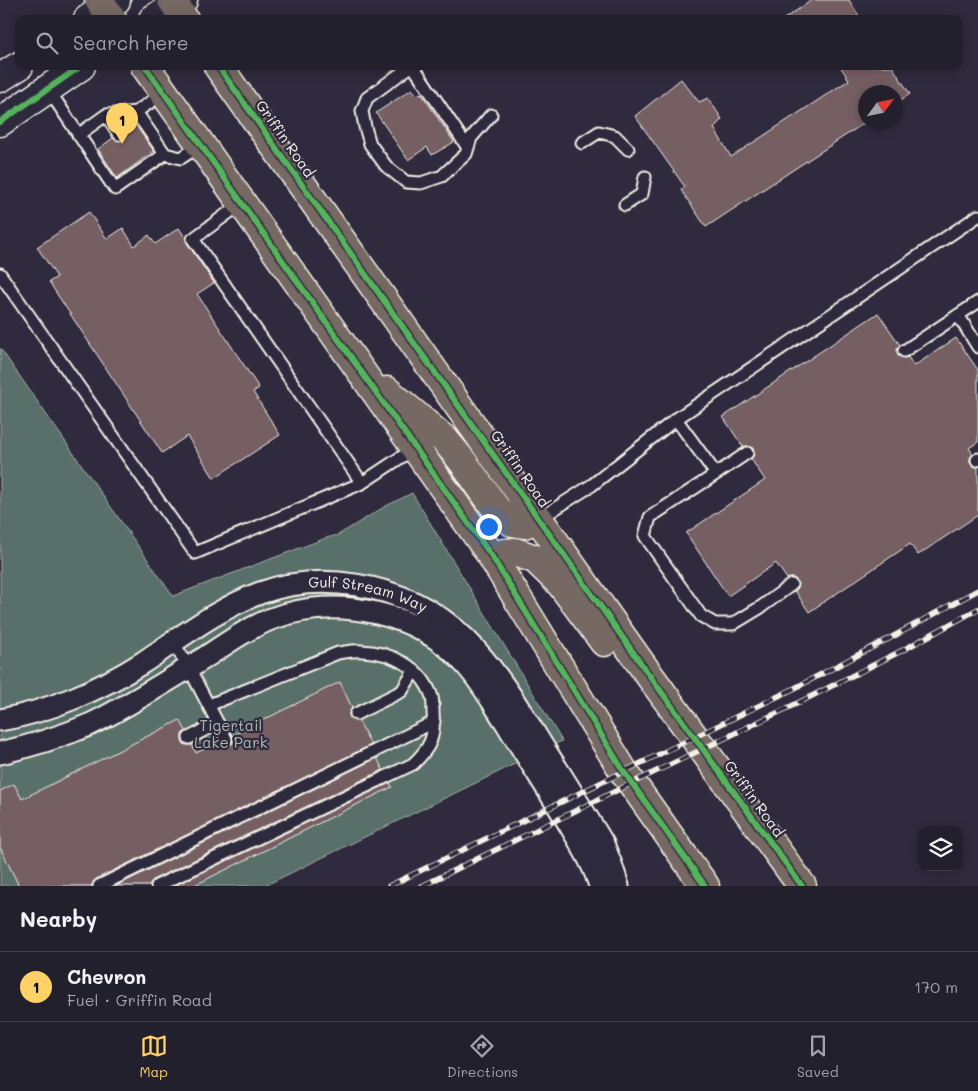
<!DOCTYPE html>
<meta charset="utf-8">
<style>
body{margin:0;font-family:Mali,sans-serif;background:#2b2836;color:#f1f3f6}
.controls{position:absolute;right:15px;bottom:15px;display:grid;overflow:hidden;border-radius:10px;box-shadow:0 2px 12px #0003}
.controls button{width:45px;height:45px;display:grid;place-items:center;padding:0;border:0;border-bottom:1px solid #403e4a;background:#23202e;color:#f1f3f6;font:25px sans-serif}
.compass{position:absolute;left:858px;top:85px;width:45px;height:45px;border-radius:50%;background:#23202e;box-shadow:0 2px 12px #0003;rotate:57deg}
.you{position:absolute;left:488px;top:526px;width:18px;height:18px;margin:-12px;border:4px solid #fff;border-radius:50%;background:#1a73e8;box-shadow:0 0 0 8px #1a73e833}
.badge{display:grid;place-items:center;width:32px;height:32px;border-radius:50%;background:#ffd166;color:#111;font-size:16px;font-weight:700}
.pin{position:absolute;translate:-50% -41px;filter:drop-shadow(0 1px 2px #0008)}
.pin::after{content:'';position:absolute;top:26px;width:18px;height:15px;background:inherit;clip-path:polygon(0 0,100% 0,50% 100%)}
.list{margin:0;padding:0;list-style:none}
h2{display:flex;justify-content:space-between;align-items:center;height:65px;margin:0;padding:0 20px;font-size:21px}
h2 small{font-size:16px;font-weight:400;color:#a3a3aa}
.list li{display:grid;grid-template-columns:32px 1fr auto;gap:15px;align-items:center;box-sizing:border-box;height:70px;padding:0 20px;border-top:1px solid #403e4a}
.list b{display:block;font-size:19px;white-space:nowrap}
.list p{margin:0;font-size:16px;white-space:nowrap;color:#a3a3aa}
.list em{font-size:16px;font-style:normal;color:#a3a3aa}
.icon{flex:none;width:28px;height:28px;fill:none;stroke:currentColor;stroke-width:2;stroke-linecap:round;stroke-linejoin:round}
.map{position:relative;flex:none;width:978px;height:886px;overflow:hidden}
.search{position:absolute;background:#23202e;box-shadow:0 2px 12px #0003;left:15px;right:15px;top:15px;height:55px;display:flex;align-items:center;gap:12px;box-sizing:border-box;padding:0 18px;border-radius:10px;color:#a3a3aa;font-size:19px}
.sheet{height:135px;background:#23202e}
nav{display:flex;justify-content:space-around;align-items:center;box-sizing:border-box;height:70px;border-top:1px solid #403e4a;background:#23202e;font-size:14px;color:#a3a3aa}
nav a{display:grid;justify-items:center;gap:2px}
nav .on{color:#ffd166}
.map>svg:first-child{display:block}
.green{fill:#586f69;stroke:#a6b0a8}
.building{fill:#755e64;stroke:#f4f1e8}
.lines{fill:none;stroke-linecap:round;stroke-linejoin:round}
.lane-casing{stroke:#f4f1e8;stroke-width:15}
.street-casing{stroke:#f4f1e8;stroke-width:25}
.secondary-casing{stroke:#f4f1e8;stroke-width:31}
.primary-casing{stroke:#f4f1e8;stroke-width:31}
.lane{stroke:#2f2a3d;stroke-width:11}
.street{stroke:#2f2a3d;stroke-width:21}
.secondary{stroke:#2f2a3d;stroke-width:28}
.primary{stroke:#766964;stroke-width:28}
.rail-casing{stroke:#f4f1e8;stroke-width:5.5}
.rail{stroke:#2f2a3d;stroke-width:4;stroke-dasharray:11;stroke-linecap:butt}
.cycleway-casing{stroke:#2f2a3d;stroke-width:9}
.cycleway{stroke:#56b35d;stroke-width:6}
.labels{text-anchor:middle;stroke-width:4.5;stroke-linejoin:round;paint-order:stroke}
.street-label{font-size:15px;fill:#f4f1e8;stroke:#2f2a3d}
.park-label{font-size:15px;fill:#aeb6af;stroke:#2f2a3d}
</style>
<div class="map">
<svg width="978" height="886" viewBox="0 0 978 886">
<rect width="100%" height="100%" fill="#2f2a3d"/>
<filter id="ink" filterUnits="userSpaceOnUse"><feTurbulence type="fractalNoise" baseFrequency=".02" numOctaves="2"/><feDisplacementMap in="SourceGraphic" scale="10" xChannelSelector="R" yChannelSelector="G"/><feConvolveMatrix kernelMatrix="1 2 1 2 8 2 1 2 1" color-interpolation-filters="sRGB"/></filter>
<g filter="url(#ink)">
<path class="green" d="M0 348 173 596 326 538 338 535 384 507 412 493 562 741 264 886H0Z"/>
<path class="building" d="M812 0H849L861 19H784Z
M840 66H892L910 94 896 103V92H866V122L706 227 681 190 685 187 635 116 681 79 699 102 708 98 722 119 714 128 731 157 849 80Z
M412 89 417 95 421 93 454 142 432 155 427 147 408 160 376 113Z
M134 123 154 151 117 178 98 149 113 138 119 141 124 140 126 134 125 130Z
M89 212 107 239 123 228 134 246 149 235 155 244 179 228 186 239 187 243 214 283 197 294 259 388 253 392 280 435 214 478 187 436 162 453 49 282 57 277 37 247Z
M878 313 900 345 897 351 898 356 904 358 908 357 914 366 956 338 978 370V442L969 448 973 454 970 458V462L972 466 978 467V515L918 555 910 544 809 612 795 591 798 588 797 581 794 578 787 579 776 563 728 596 686 533 765 480 751 459 753 457 754 453 753 448 747 446 743 447 723 417Z
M340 682 352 708 349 713 350 718 355 721H359L371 745 96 879 93 882 92 886H19L0 847V791L14 784 22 799 180 720 186 731 182 734V741L185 745H192L196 753 219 742 222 746H229L233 743V735Z
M377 758 383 770 154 879 151 882 150 886H116Z
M390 783 392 787 193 886H174Z"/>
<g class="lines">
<defs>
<path id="lane" d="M411 66 367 98 362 111 365 127 370 144 386 166 406 182 421 183 442 176 466 154 471 138 491 115
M413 66 468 148
M48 89 115 189 165 154 136 112 164 93
M106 115 119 134
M78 135 106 115 136 112
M582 143 599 132 615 136 628 149
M165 154 181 158 201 145
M242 203 193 239 362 483
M625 205 642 194 645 177
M0 274 195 553 362 483 415 448
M958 315 978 347
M904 351 978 302
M676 419 716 474 650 517 645 536 701 616 715 624H733L761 607 791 585
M977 460 978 459
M716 474 747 453
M539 519 592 485 676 419 978 216
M173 642 189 668 226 739
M356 714 402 691 414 671
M189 738 218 723
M99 886 434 722
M157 886 413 764C431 747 435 737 433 712 433 707 433 701 432 697 422 667 391 652 362 651 354 650 346 652 338 653L209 705"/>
<g id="street">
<path id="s1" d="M0 720C48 712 101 689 142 663 180 638 217 609 260 593 291 582 324 580 356 585 460 601 497 674 548 755 561 775 574 796 586 816 592 826 598 835 603 844 609 858 614 872 618 886"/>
<path d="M0 753C31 746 60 737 89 725 123 709 155 688 187 669 215 652 241 631 271 619 337 594 420 612 467 666 483 684 494 705 507 724 528 759 550 792 571 827 582 846 594 865 600 886"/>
</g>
<path id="secondary" d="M88 19 116 0
M153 19 183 0
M0 78 19 66
M0 122 81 66"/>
<path id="primary" d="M99 0 112 19
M172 0 184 19
M145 66 491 555 624 772 705 886
M218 66 642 665 802 886
M387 391 445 440 463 462 497 510 512 522 524 524 539 519
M491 555 515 552 535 559 561 584 604 642"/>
</defs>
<use href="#lane" class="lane-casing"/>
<use href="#street" class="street-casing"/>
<use href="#secondary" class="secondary-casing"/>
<use href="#primary" class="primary-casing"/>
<use href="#lane" class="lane"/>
<use href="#street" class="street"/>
<use href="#secondary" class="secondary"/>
<use href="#primary" class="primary"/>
<defs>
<path id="rail" d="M389 886 795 688 894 636 978 590
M422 886 632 783 804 700 903 650 978 609"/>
</defs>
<use href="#rail" class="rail-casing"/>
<use href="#rail" class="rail"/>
<defs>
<path id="cycleway" d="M145 66 491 555 624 772 705 886
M218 66 642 665 802 886
M0 122 81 66"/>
</defs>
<use href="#cycleway" class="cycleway-casing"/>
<use href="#cycleway" class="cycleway"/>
</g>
</g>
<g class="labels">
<g class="street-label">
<text transform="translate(285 139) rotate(55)" y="5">Griffin Road</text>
<text transform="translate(520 469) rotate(55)" y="5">Griffin Road</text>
<text dy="5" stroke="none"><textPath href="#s1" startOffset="402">Gulf Stream Way</textPath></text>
<text transform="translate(754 799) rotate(54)" y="5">Griffin Road</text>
</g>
<g class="park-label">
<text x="231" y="731">Tigertail<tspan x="231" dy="17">Lake Park</tspan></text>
</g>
</g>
</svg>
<div class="controls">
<button><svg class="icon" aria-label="layers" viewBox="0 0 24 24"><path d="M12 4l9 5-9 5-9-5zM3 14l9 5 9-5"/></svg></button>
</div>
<svg class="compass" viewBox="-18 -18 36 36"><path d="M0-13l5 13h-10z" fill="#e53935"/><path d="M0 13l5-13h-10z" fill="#a3a3aa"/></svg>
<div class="you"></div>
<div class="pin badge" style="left:122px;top:144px">1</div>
<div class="search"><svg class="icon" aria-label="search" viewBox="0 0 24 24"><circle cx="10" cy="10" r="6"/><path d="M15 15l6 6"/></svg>Search here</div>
</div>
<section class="sheet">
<h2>Nearby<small></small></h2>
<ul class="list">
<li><span class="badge">1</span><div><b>Chevron</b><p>Fuel · Griffin Road</p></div><em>170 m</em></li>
</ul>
</section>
<nav>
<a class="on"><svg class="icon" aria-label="map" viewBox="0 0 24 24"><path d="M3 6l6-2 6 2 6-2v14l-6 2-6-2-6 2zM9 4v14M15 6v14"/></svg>Map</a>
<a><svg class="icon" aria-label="directions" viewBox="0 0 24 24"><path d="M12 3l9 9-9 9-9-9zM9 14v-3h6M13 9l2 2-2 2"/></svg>Directions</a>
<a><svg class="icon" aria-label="saved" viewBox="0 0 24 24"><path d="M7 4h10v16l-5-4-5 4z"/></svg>Saved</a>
</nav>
